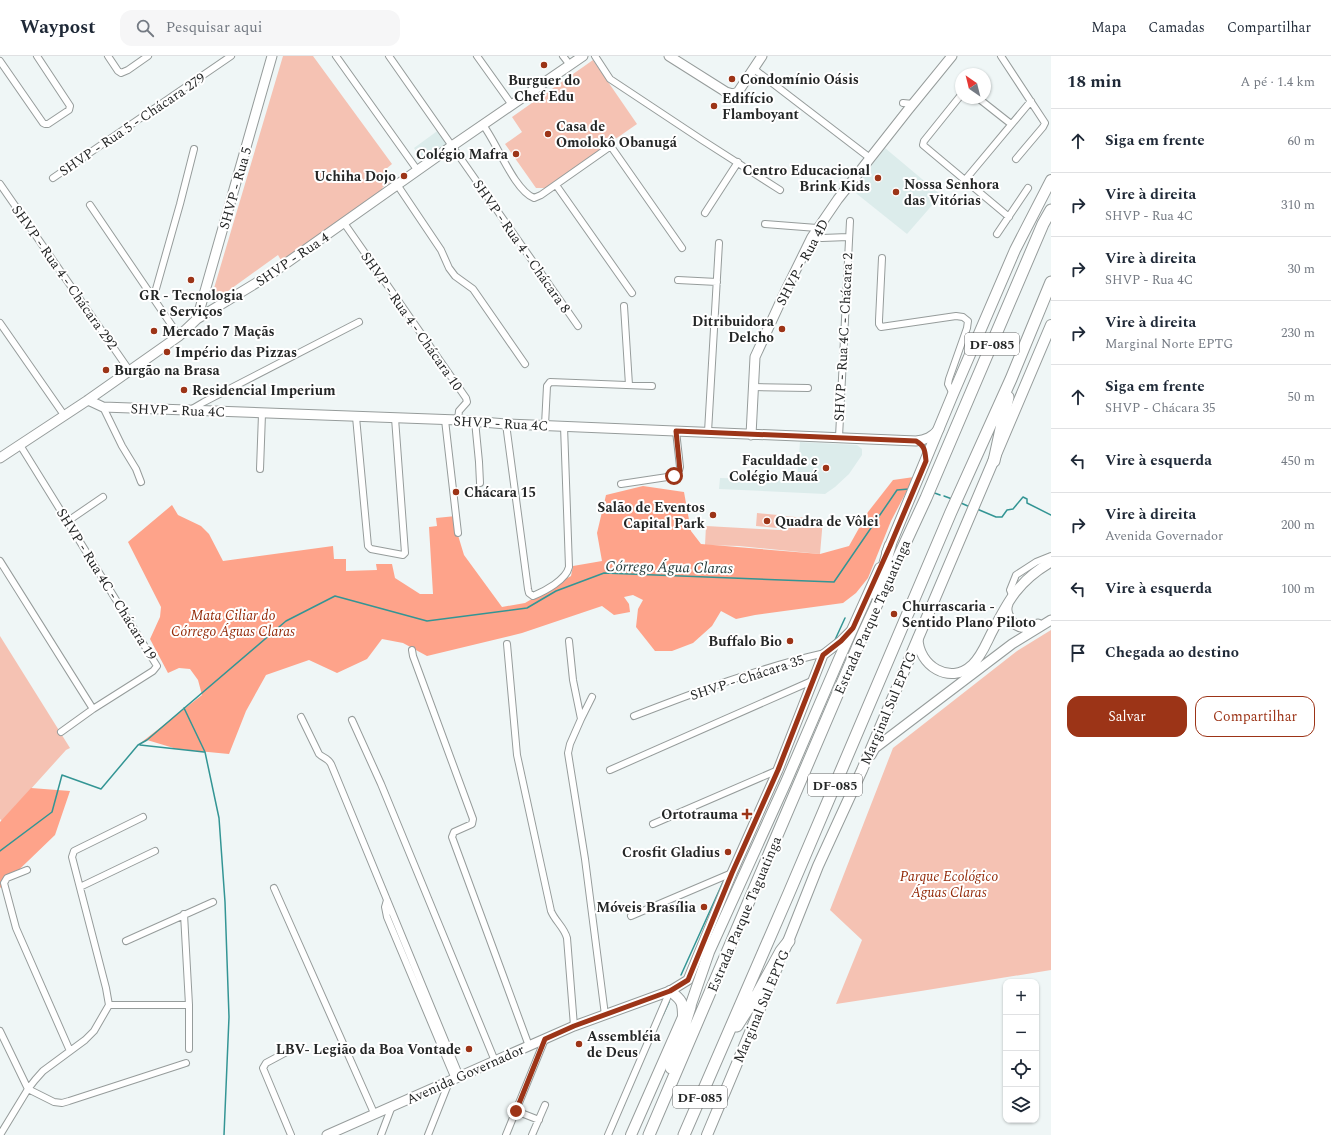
<!DOCTYPE html>
<html lang="pt">
<meta charset="utf-8">
<style>
body{margin:0;font-family:Spectral,serif;background:#f6f6f7;color:#1f2937}
.controls{position:absolute;right:12px;bottom:12px;display:grid;overflow:hidden;border-radius:8px;box-shadow:0 1px 3px #0004}
.controls button{width:36px;height:36px;display:grid;place-items:center;padding:0;border:0;border-bottom:1px solid #e0e1e3;background:#fff;color:#1f2937;font:20px sans-serif}
.compass{position:absolute;left:955px;top:12px;width:36px;height:36px;border-radius:50%;background:#fff;box-shadow:0 1px 3px #0004;rotate:325deg}
.stop{position:absolute;width:12px;height:12px;margin:-9px;border:3px solid #9c3417;border-radius:50%;background:#fff}
.stop.end{background:#9c3417;border-color:#fff;box-shadow:0 1px 4px #0008}
.list{margin:0;padding:0;list-style:none}
h2{display:flex;justify-content:space-between;align-items:center;height:52px;margin:0;padding:0 16px;font-size:17px}
h2 small{font-size:13px;font-weight:400;color:#747a83}
.list li{display:grid;grid-template-columns:26px 1fr auto;gap:12px;align-items:center;box-sizing:border-box;height:64px;padding:0 16px;border-top:1px solid #e0e1e3}
.list b{display:block;font-size:15px;white-space:nowrap}
.list p{margin:0;font-size:13px;white-space:nowrap;color:#747a83}
.list em{font-size:13px;font-style:normal;color:#747a83}
.actions{display:flex;gap:8px;padding:12px 16px}
.actions a{flex:1;padding:9px 0;border:1px solid #9c3417;border-radius:12px;text-align:center;font-size:14px;color:#9c3417}
.actions .main{background:#9c3417;color:#fff}
.icon{flex:none;width:22px;height:22px;fill:none;stroke:currentColor;stroke-width:2;stroke-linecap:round;stroke-linejoin:round}
.map{position:relative;flex:none;width:1051px;height:1079px;overflow:hidden}
header{display:flex;align-items:center;gap:24px;box-sizing:border-box;height:56px;padding:0 20px;background:#fff;border-bottom:1px solid #e0e1e3}
header strong{font-size:19px}
nav{display:flex;gap:22px;margin-inline-start:auto;font-size:14px}
.search{width:280px;height:36px;background:#f6f6f7;display:flex;align-items:center;gap:10px;box-sizing:border-box;padding:0 14px;border-radius:12px;color:#747a83;font-size:15px}
main{display:flex}
aside{flex:1;background:#fff}
.map>svg:first-child{display:block}
.built{fill:#dceceb}
.green{fill:#f5c2b3}
.forest{fill:#fea38a}
.lines{fill:none;stroke-linecap:round;stroke-linejoin:round}
.stream{stroke:#339594;stroke-width:1.5}
.street-casing{stroke:#969c9b;stroke-width:8}
.secondary-casing{stroke:#969c9b;stroke-width:11}
.primary-casing{stroke:#969c9b;stroke-width:12}
.highway-casing{stroke:#969c9b;stroke-width:13}
.street{stroke:#fff;stroke-width:6}
.secondary{stroke:#fff;stroke-width:9}
.primary{stroke:#fff;stroke-width:10}
.highway{stroke:#fff;stroke-width:11}
.route{stroke:#9c3417;stroke-width:5}
.poi-dot{fill:#9c3417;stroke:#fff;stroke-width:1.5}
.labels{text-anchor:middle;stroke-width:4;stroke-linejoin:round;paint-order:stroke}
.shield{fill:#fff;stroke:#666767;stroke-width:1}
.shield-label{font-size:13px;font-weight:bold;fill:#242626}
.poi-label{font-size:14px;font-weight:bold;fill:#242626;stroke:#fff;text-anchor:start}
.street-label{font-size:14px;fill:#242626;stroke:#fff}
.park-label{font-size:14px;font-style:italic;fill:#922908;stroke:#fff}
.water-label{font-size:15px;font-style:italic;fill:#233a39;stroke:#fff}
</style>
<header>
<strong>Waypost</strong>
<div class="search"><svg class="icon" aria-label="search" viewBox="0 0 24 24"><circle cx="10" cy="10" r="6"/><path d="M15 15l6 6"/></svg>Pesquisar aqui</div>
<nav><a>Mapa</a><a>Camadas</a><a>Compartilhar</a></nav>
</header>
<main>
<div class="map">
<svg width="1051" height="1079" viewBox="0 0 1051 1079">
<rect width="100%" height="100%" fill="#eff6f6"/>
<path class="built" d="M440 73 452 90 426 109 414 92Z
M885 92 941 139 907 178 852 134Z
M800 386 857 389 862 393V399L849 418 835 431 825 438 719 433 720 422 797 424Z"/>
<path class="green" d="M283 0H313L392 108 386 113 394 124 382 132 384 135 282 206 278 199 217 243 212 239Z
M593 4 637 68 545 132H536L505 88 522 76 512 61Z
M757 457 778 459 777 472 756 470Z
M782 460 823 463 820 498 739 490 705 489 706 470 780 474Z
M1051 574V914L921 935 836 948 862 884 830 854 893 692 1017 595Z
M0 580 70 692 66 694 2 765 0 763Z"/>
<path class="forest" d="M914 421 891 465 868 522 856 537 843 547 755 559 736 563 721 555 712 570 693 587 672 595H655L636 571 638 553 643 544 633 539 624 541 629 548 630 556 614 559 602 550 522 577 427 600 403 587 382 583 367 603 337 617 309 604 266 619 246 655 229 698 177 693 147 684 138 689 202 639 198 624 190 613 179 612 168 617 150 583 160 561 161 551 128 486 172 449 178 459 201 470 209 478 223 505 333 490 334 503H346V515L377 514 376 508H392L395 522 420 538H433L429 471 437 470 436 462 456 460 457 476 464 499 502 551 525 547 571 520 573 510 602 505 597 477 606 439 643 430 684 436 691 475 701 488 820 498 849 490 868 456 893 424Z
M31 732 70 735 55 779 0 832V766Z"/>
<g class="lines">
<path class="stream" d="M932 436 940 439
M944 440 952 443
M961 447 970 451
M977 453 996 461H1002L1007 454 1013 453 1023 441 1027 443V447L1051 459
M834 586 845 562
M184 652 205 696 219 762 225 846 229 961 224 1079
M140 689 204 696
M0 795 52 756 62 719 101 733 138 689 147 684 286 565 335 540 427 565 527 552 556 535 604 517 834 526 897 434 909 433
M681 919 723 826
M663 959 669 946"/>
<defs>
<path id="street" d="M108 0 118 15 121 17 128 14 148 0
M336 0 418 115
M389 0 578 270
M477 0 512 49
M563 0 570 9
M595 0 610 23 702 84 780 134
M1001 0 1045 67 1043 71 1016 103
M0 5 43 67 45 68H48L69 54 70 50 37 0
M754 13 870 102
M961 39 924 85 923 89 1009 161
M978 42 1011 68
M903 47 913 48
M483 69C497 87 514 134 534 142L541 139 608 92H612L682 192
M53 122 231 0
M965 124 1031 45
M0 128 129 314
M556 129 632 237
M398 130 441 194 449 212 455 220 473 233 525 308
M90 149 179 280
M705 157 738 106
M344 167 466 342 467 346 459 355 458 364
M765 168 817 172
M997 178 1028 132
M812 181 822 182 848 181
M882 202 879 264V268L881 271 956 260 963 261 968 265 967 272 949 323 948 328 953 338
M678 224 717 226
M154 240 180 148 194 93
M624 250 629 329
M0 267 64 359
M753 331 808 332
M103 351 122 390 136 413 141 426
M192 353 204 346 359 266
M356 361 368 490 371 493 403 499 405 497 395 362
M445 364 458 477
M475 365 479 406 480 427
M506 368 528 533 529 537 533 540C545 535 566 524 569 511L564 370
M545 369 547 330 550 326 652 330
M708 376 719 187
M839 381 850 165
M20 389 157 610 153 615 93 653 61 676
M260 413 262 358
M621 428 674 420 678 418 680 411 676 375
M68 465 103 441
M0 505 93 653
M1012 539 1010 534 1016 519 1036 506 1051 500
M569 585 573 624 581 663 570 688 568 697 585 803 605 959
M507 588 517 699 551 855C555 865 564 871 567 882L574 970
M412 594 413 600 473 763 472 768 454 776 452 781 529 990
M634 660C696 636 759 612 825 597
M301 661 319 698C323 702 328 702 331 708L460 1021
M581 663 592 641
M352 664 381 728 495 1005
M610 714 814 624
M653 768 778 714
M27 814 7 822 4 827 16 872 70 995
M80 831 155 795
M274 832 374 1057
M387 844 385 851 387 861 455 1023
M184 858 189 949V993
M631 860 732 817
M126 885 213 846
M109 949H189
M0 975 28 1033 54 1046 62 1047 69 1045 186 1007
M516 1055 539 1064
M0 1079 28 1033 35 1024 43 1015 85 984 94 975 109 949 106 932 72 801 74 795 143 761
M291 1079 263 1012 266 1007 294 992
M381 1079 392 1050
M428 1079 449 1026
M506 1079 545 983
M532 1079 545 1049
M608 1079 670 935"/>
<path id="secondary" d="M669 0 726 36 733 38 738 36 762 0
M197 263 272 0
M88 344 103 351 458 364 506 368 916 385C926 384 932 381 939 373
M751 379 755 301 785 236 812 181 838 143 908 54 952 0
M0 402 88 344 179 280 197 263 271 218 452 90 583 0
M1008 548C1004 557 1012 569 1021 571 1027 572 1032 570 1038 568
M918 582C918 609 950 630 972 609 981 601 986 588 991 578 1008 545 1018 525 1051 506
M871 699 875 692 1012 588 1051 564
M327 1079 574 970 670 935 688 924 732 817 778 714 823 599 841 585 850 576"/>
<path id="primary" d="M887 497 953 338 1015 194 1051 124
M785 893 818 810 862 714 1051 269
M670 935C682 944 683 946 683 961
M631 1079 683 961 690 951 709 896 786 726 839 603 880 512
M707 1079 779 907"/>
<path id="highway" d="M994 405 1008 341
M876 538 890 490
M737 970 758 937 781 895 789 885
M671 1012 690 951
M649 1079 864 576 926 442 1043 168 1051 154
M684 1079 789 837 951 456 1011 323 1051 226"/>
</defs>
<use href="#street" class="street-casing"/>
<use href="#secondary" class="secondary-casing"/>
<use href="#primary" class="primary-casing"/>
<use href="#highway" class="highway-casing"/>
<use href="#street" class="street"/>
<use href="#secondary" class="secondary"/>
<use href="#primary" class="primary"/>
<use href="#highway" class="highway"/>
</g>
<g class="lines">
<path class="route" d="M516 1055 545 983 574 970 670 935 688 924 732 817 778 714 823 599 841 585 853 572 890 490 926 405C925 395 925 390 916 385L676 375 680 415 678 418 674 420"/>
</g>
<g class="poi-dot">
<circle cx="544" cy="9" r="4"/>
<circle cx="732" cy="23" r="4"/>
<circle cx="714" cy="50" r="4"/>
<circle cx="548" cy="78" r="4"/>
<circle cx="516" cy="98" r="4"/>
<circle cx="404" cy="120" r="4"/>
<circle cx="878" cy="122" r="4"/>
<circle cx="896" cy="136" r="4"/>
<circle cx="191" cy="224" r="4"/>
<circle cx="782" cy="273" r="4"/>
<circle cx="154" cy="275" r="4"/>
<circle cx="167" cy="296" r="4"/>
<circle cx="106" cy="314" r="4"/>
<circle cx="184" cy="334" r="4"/>
<circle cx="826" cy="412" r="4"/>
<circle cx="456" cy="436" r="4"/>
<circle cx="713" cy="459" r="4"/>
<circle cx="767" cy="465" r="4"/>
<circle cx="894" cy="558" r="4"/>
<circle cx="790" cy="585" r="4"/>
<path d="M745 752h4v4h4v4h-4v4h-4v-4h-4v-4h4z"/>
<circle cx="728" cy="796" r="4"/>
<circle cx="704" cy="851" r="4"/>
<circle cx="579" cy="988" r="4"/>
<circle cx="469" cy="993" r="4"/>
</g>
<g class="labels">
<g class="shield">
<rect x="965" y="277" width="54" height="22" rx="3"/>
<rect x="808" y="718" width="54" height="22" rx="3"/>
<rect x="673" y="1030" width="54" height="22" rx="3"/>
</g>
<g class="shield-label">
<text x="992" y="293">DF-085</text>
<text x="835" y="734">DF-085</text>
<text x="700" y="1046">DF-085</text>
</g>
<g class="poi-label">
<text x="740" y="28">Condomínio Oásis</text>
<text x="544" y="29" text-anchor="middle">Burguer do<tspan x="544" dy="16">Chef Edu</tspan></text>
<text x="722" y="47">Edifício<tspan x="722" dy="16">Flamboyant</tspan></text>
<text x="556" y="75">Casa de<tspan x="556" dy="16">Omolokô Obanugá</tspan></text>
<text x="508" y="103" text-anchor="end">Colégio Mafra</text>
<text x="870" y="119" text-anchor="end">Centro Educacional<tspan x="870" dy="16">Brink Kids</tspan></text>
<text x="396" y="125" text-anchor="end">Uchiha Dojo</text>
<text x="904" y="133">Nossa Senhora<tspan x="904" dy="16">das Vitórias</tspan></text>
<text x="191" y="244" text-anchor="middle">GR - Tecnologia<tspan x="191" dy="16">e Serviços</tspan></text>
<text x="774" y="270" text-anchor="end">Ditribuidora<tspan x="774" dy="16">Delcho</tspan></text>
<text x="162" y="280">Mercado 7 Maçãs</text>
<text x="175" y="301">Império das Pizzas</text>
<text x="114" y="319">Burgão na Brasa</text>
<text x="192" y="339">Residencial Imperium</text>
<text x="818" y="409" text-anchor="end">Faculdade e<tspan x="818" dy="16">Colégio Mauá</tspan></text>
<text x="464" y="441">Chácara 15</text>
<text x="705" y="456" text-anchor="end">Salão de Eventos<tspan x="705" dy="16">Capital Park</tspan></text>
<text x="775" y="470">Quadra de Vôlei</text>
<text x="902" y="555">Churrascaria -<tspan x="902" dy="16">Sentido Plano Piloto</tspan></text>
<text x="782" y="590" text-anchor="end">Buffalo Bio</text>
<text x="738" y="763" text-anchor="end">Ortotrauma</text>
<text x="720" y="801" text-anchor="end">Crosfit Gladius</text>
<text x="696" y="856" text-anchor="end">Móveis Brasília</text>
<text x="587" y="985">Assembléia<tspan x="587" dy="16">de Deus</tspan></text>
<text x="461" y="998" text-anchor="end">LBV- Legião da Boa Vontade</text>
</g>
<g class="street-label">
<text transform="translate(132 68) rotate(-34)" y="5">SHVP - Rua 5 - Chácara 279</text>
<text transform="translate(235 132) rotate(-74)" y="5">SHVP - Rua 5</text>
<text transform="translate(522 190) rotate(55)" y="5">SHVP - Rua 4 - Chácara 8</text>
<text transform="translate(292 203) rotate(-34)" y="5">SHVP - Rua 4</text>
<text transform="translate(802 206) rotate(-62)" y="5">SHVP - Rua 4D</text>
<text transform="translate(65 221) rotate(55)" y="5">SHVP - Rua 4 - Chácara 292</text>
<text transform="translate(412 265) rotate(55)" y="5">SHVP - Rua 4 - Chácara 10</text>
<text transform="translate(843 281) rotate(-87)" y="5">SHVP - Rua 4C - Chácara 2</text>
<text transform="translate(178 354) rotate(2)" y="5">SHVP - Rua 4C</text>
<text transform="translate(501 367) rotate(3)" y="5">SHVP - Rua 4C</text>
<text transform="translate(107 528) rotate(58)" y="5">SHVP - Rua 4C - Chácara 19</text>
<text transform="translate(872 561) rotate(-66)" y="5">Estrada Parque Taguatinga</text>
<text transform="translate(747 621) rotate(-18)" y="5">SHVP - Chácara 35</text>
<text transform="translate(888 652) rotate(-67)" y="5">Marginal Sul EPTG</text>
<text transform="translate(744 858) rotate(-67)" y="5">Estrada Parque Taguatinga</text>
<text transform="translate(761 950) rotate(-67)" y="5">Marginal Sul EPTG</text>
<text transform="translate(465 1018) rotate(-24)" y="5">Avenida Governador</text>
</g>
<g class="park-label">
<text x="233" y="564">Mata Ciliar do<tspan x="233" dy="16">Córrego Águas Claras</tspan></text>
<text x="949" y="825">Parque Ecológico<tspan x="949" dy="16">Águas Claras</tspan></text>
</g>
<g class="water-label">
<text transform="translate(669 511) rotate(1)" y="5">Córrego Água Claras</text>
</g>
</g>
</svg>
<div class="controls">
<button>+</button>
<button>−</button>
<button><svg class="icon" aria-label="locate" viewBox="0 0 24 24"><circle cx="12" cy="12" r="6"/><path d="M12 2v4M12 18v4M2 12h4M18 12h4"/></svg></button>
<button><svg class="icon" aria-label="layers" viewBox="0 0 24 24"><path d="M12 4l9 5-9 5-9-5zM3 14l9 5 9-5"/></svg></button>
</div>
<svg class="compass" viewBox="-18 -18 36 36"><path d="M0-13l5 13h-10z" fill="#e53935"/><path d="M0 13l5-13h-10z" fill="#747a83"/></svg>
<div class="stop" style="left:674px;top:420px"></div>
<div class="stop end" style="left:516px;top:1055px"></div>
</div>
<aside>
<h2>18 min<small>A pé · 1.4 km</small></h2>
<ul class="list">
<li><svg class="icon" aria-label="ahead" viewBox="0 0 24 24"><path d="M12 20V5M6 11l6-6 6 6"/></svg><div><b>Siga em frente</b></div><em>60 m</em></li>
<li><svg class="icon" aria-label="right" viewBox="0 0 24 24"><path d="M7 20v-9h11M14 6l5 5-5 5"/></svg><div><b>Vire à direita</b><p>SHVP - Rua 4C</p></div><em>310 m</em></li>
<li><svg class="icon" aria-label="right" viewBox="0 0 24 24"><path d="M7 20v-9h11M14 6l5 5-5 5"/></svg><div><b>Vire à direita</b><p>SHVP - Rua 4C</p></div><em>30 m</em></li>
<li><svg class="icon" aria-label="right" viewBox="0 0 24 24"><path d="M7 20v-9h11M14 6l5 5-5 5"/></svg><div><b>Vire à direita</b><p>Marginal Norte EPTG</p></div><em>230 m</em></li>
<li><svg class="icon" aria-label="ahead" viewBox="0 0 24 24"><path d="M12 20V5M6 11l6-6 6 6"/></svg><div><b>Siga em frente</b><p>SHVP - Chácara 35</p></div><em>50 m</em></li>
<li><svg class="icon" aria-label="left" viewBox="0 0 24 24"><path d="M17 20v-9H6M10 6l-5 5 5 5"/></svg><div><b>Vire à esquerda</b></div><em>450 m</em></li>
<li><svg class="icon" aria-label="right" viewBox="0 0 24 24"><path d="M7 20v-9h11M14 6l5 5-5 5"/></svg><div><b>Vire à direita</b><p>Avenida Governador</p></div><em>200 m</em></li>
<li><svg class="icon" aria-label="left" viewBox="0 0 24 24"><path d="M17 20v-9H6M10 6l-5 5 5 5"/></svg><div><b>Vire à esquerda</b></div><em>100 m</em></li>
<li><svg class="icon" aria-label="arrive" viewBox="0 0 24 24"><path d="M6 21V4h12l-3 4 3 4H6"/></svg><div><b>Chegada ao destino</b></div></li>
</ul>
<div class="actions"><a class="main">Salvar</a><a>Compartilhar</a></div>
</aside>
</main>
